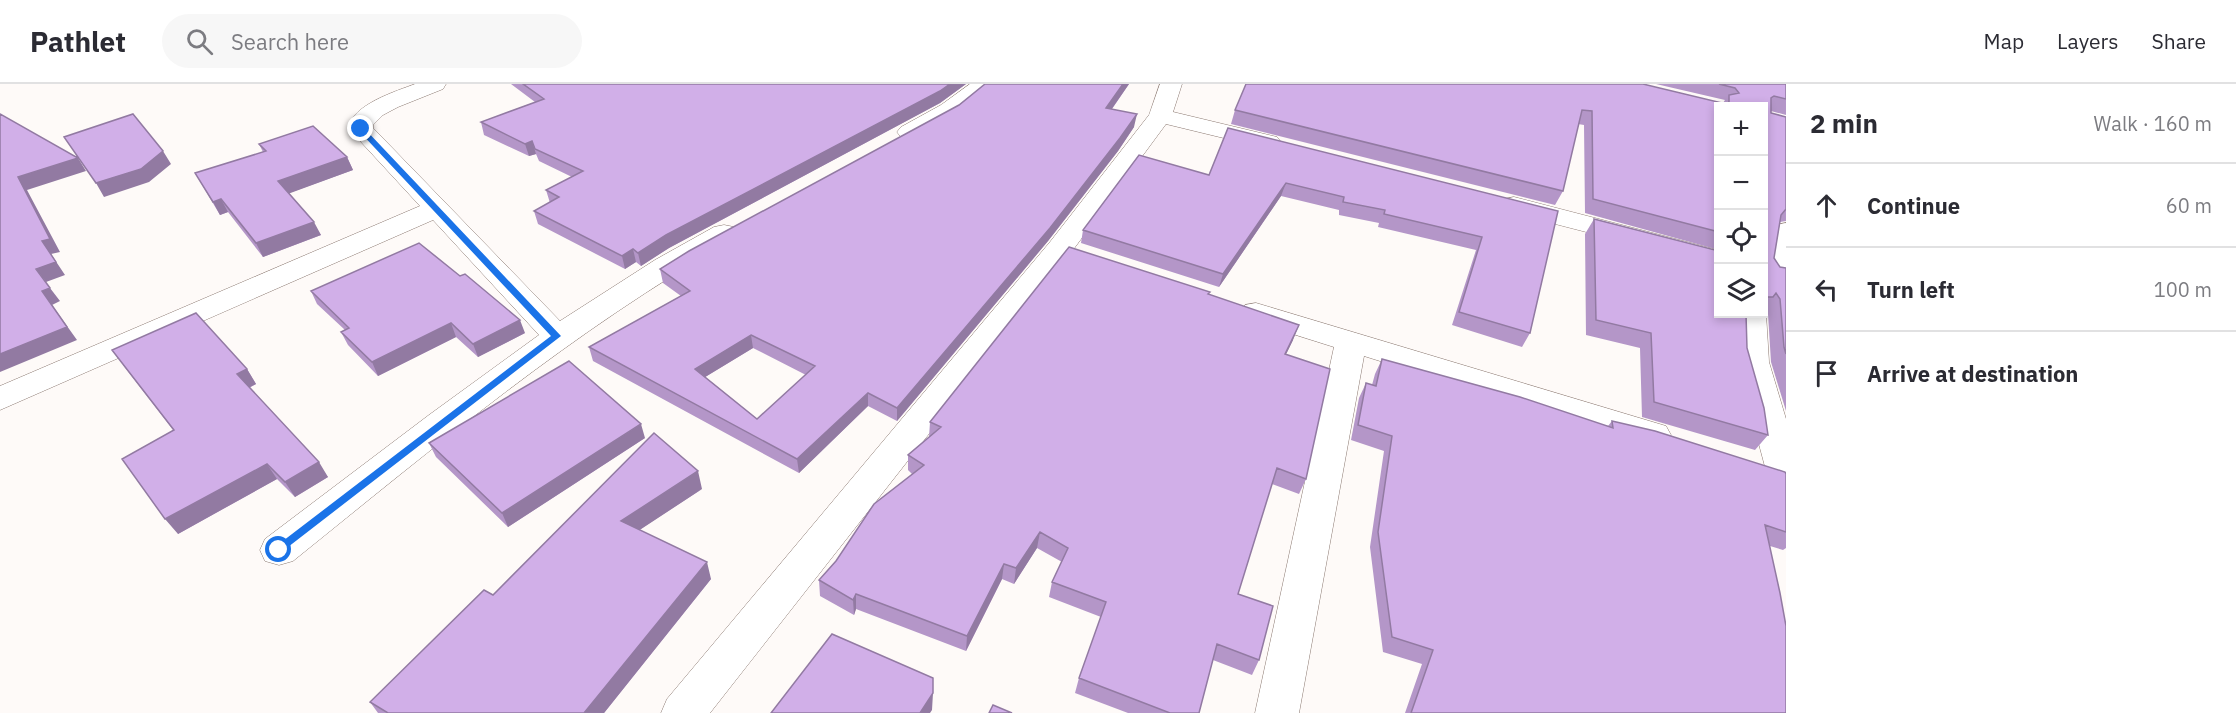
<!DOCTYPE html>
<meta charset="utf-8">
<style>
body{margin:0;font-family:"IBM Plex Sans",sans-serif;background:#f7f7f7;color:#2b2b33}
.controls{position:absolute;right:18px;top:18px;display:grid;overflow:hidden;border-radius:0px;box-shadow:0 3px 9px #0003}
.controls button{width:54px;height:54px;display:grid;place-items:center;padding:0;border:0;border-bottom:2px solid #e1e1e2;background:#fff;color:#2b2b33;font:30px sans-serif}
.stop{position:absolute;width:18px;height:18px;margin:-14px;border:4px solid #1a73e8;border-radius:50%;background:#fff}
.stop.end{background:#1a73e8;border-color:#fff;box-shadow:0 2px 6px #0008}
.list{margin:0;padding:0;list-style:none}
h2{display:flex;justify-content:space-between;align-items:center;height:78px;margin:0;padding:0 24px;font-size:26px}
h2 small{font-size:20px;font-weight:400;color:#7c7c81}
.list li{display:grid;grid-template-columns:39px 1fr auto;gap:18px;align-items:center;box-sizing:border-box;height:84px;padding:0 24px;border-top:2px solid #e1e1e2}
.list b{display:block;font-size:22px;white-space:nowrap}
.list em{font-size:20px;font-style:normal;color:#7c7c81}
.icon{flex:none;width:33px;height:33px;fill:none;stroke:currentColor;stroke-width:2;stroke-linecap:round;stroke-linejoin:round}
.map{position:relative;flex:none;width:1786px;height:629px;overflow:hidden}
header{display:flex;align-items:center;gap:36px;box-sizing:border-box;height:84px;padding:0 30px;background:#fff;border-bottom:2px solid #e1e1e2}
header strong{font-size:28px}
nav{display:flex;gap:33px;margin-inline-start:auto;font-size:21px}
.search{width:420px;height:54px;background:#f7f7f7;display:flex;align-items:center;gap:15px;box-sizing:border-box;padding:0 21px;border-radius:33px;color:#7c7c81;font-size:22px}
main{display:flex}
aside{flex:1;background:#fff}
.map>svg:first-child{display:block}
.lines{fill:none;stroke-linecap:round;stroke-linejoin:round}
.minor-casing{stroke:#8a7870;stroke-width:1}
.minor{fill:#fff;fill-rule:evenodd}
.wall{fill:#b496c8;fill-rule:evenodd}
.shaded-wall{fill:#927aa2}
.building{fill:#d1afe8;stroke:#927aa2;stroke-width:1.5;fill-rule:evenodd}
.route{fill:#1a73e8}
</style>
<header>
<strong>Pathlet</strong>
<div class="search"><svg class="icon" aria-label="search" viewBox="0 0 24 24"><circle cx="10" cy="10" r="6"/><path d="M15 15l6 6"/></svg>Search here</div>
<nav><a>Map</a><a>Layers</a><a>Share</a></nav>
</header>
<main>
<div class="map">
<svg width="1786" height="629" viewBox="0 0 1786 629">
<rect width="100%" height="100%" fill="#fefaf8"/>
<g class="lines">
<defs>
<path id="minor" d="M415 0H446L443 5 398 23 383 31 373 41V44L560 237 655 176 714 143 724 141 734 143 738 149 734 155C572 247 437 361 293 477L279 481 265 477 260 466 265 455 429 331 539 251 433 136 0 326V302L420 122 349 45C350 21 397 7 415 0Z
M970 0H995C986 13 926 54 910 55 908 55 903 54 901 53L897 48 901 43 941 21Z
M1160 0H1182L1173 28 1277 53 1281 58 1277 63 1269 65 1166 40 1070 170 710 629H661L667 615 1050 158 1149 31Z
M1514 113 1718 166V182L1505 127 1501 121 1505 115Z
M1786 139V196L1779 198 1769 195 1765 189 1772 147 1776 141Z
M1256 219 1666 342 1671 351 1666 360 1654 363 1364 272 1299 629H1255L1334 263 1245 235 1241 228 1245 221Z
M1764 226 1766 230 1769 278 1786 335V407L1773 404 1768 394 1737 278 1736 230H1764Z"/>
</defs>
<use href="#minor" class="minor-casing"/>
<use href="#minor" class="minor"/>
</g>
<path class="wall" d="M511 0H966L940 19 669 164 641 182 636 178 625 185 538 140 534 127 550 119 546 106 572 93 539 77 536 70 529 72 484 51 481 38 535 18Z
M985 0H1129L1112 25 1134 43 1118 67 1048 157 897 337 868 322 799 389 593 277 589 263 681 212 663 199 660 185 959 21ZM753 264 806 291 757 335 705 293Z
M1656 0H1786V31L1771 27V29L1786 33V137L1780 138 1774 174 1780 183 1786 184V327L1771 278 1768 230 1765 224 1764 226V22H1719V166L1585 129 1584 41 1578 40 1563 107 1555 121 1231 40 1235 26 1723 19 1725 16Z
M259 60 347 73 353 86 289 109 321 151 263 173 228 128 220 131 195 89 263 68Z
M1209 91 1558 127 1530 249 1522 263 1452 241 1476 166 1378 143 1379 139 1339 131V126L1281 112 1219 203 1081 159 1083 146Z
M1594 135 1747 264 1768 351 1755 366 1642 333 1640 264 1586 251 1585 150Z
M311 207 525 249 478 273 456 253 378 292 348 261 341 248 345 246 317 220Z
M1210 208 1209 210 1293 256 1286 270 1306 395 1299 410 1272 400 1238 510 1259 576 1252 591 1213 576 1199 629H1128L1075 609 1079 594 1101 533 1049 513 1052 498 1062 478 1037 464 1014 500 1002 495 966 567 856 525 854 531 820 512 819 496 912 390 908 386V371L929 353 930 338Z
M1382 275 1608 342 1612 337 1786 390V464L1783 466 1770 462 1786 629H1405L1422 580 1383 568 1370 463 1384 367 1351 356 1359 314 1366 299 1372 301 1375 290Z
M123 281 247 285 256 300 249 304 328 393 295 413 277 395 178 450 173 346Z
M645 354 508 443 436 373 429 359Z
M702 405 639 446 711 495 604 629H378L370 618 493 511Z"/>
<path class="shaded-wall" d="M950 0H966L940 19 669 164 641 182 638 169 666 151Z
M1123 0H1129L1104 36 1106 24Z
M1137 30 1134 43 1118 67 1048 157 897 337V324Z
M532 57 536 70 529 72 525 60Z
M163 67 171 80 149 98 104 113 96 99Z
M347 73 353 86 285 111 278 97Z
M78 74 86 87 27 106 60 168 51 170 65 191 46 198 36 185 42 157 18 93Z
M1286 99 1281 112 1219 203 1223 190Z
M221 115 228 128 220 131 213 118Z
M314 138 321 151 263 173 256 159Z
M633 165 636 178 625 185 622 172Z
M50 204 60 217 52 221 77 256 0 288V270L42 207Z
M520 236 525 249 478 273 473 260Z
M451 239 456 253 378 292 372 278Z
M1299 241 1293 256 1279 285 1285 270Z
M751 251 753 264 697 298 695 285Z
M247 285 256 300 246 305 237 290Z
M868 309V322L799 389 797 375Z
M641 340 645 354 508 443 502 429Z
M319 378 328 393 295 413 285 398Z
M267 380 277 395 178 450 165 435Z
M698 387 702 405 626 455 621 437Z
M1040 448 1037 464 1014 500 1016 484Z
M707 478 711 495 604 629H584Z
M1004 480 1002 495 966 567 967 552Z
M856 510V525L854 531 853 516Z
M933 609 932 626 930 629H920Z"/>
<path class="building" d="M523 0H950L940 7 666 151 638 169 633 165 622 172 534 127 559 113 546 106 583 87 535 65 532 57 525 60 481 38 544 15Z
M985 0H1123L1106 24 1137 30 1120 54 1050 144 897 324 868 309 797 375 589 263 690 207 660 185 689 167 959 21ZM751 251 815 282 757 335 695 285Z
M1246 0H1643L1726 20 1729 18V11L1739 9 1735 4 1719 0H1786V15L1774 12 1771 14V29L1786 33V125L1781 131 1774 174 1780 183 1786 184V270L1784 263 1780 215 1776 209 1773 213H1764V22H1719V148L1593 115 1592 27 1582 26 1563 107 1235 26Z
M0 30 78 74 18 93 50 155 42 157 56 178 36 185 50 204 42 207 67 243 0 270Z
M133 30 163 67 141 85 96 99 64 53Z
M313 42 347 73 278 97 314 138 256 159 221 115 213 118 195 89 266 67 259 60Z
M1228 44 1558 127 1530 249 1459 228 1482 153 1384 130 1385 126 1343 118 1344 113 1286 99 1223 190 1083 146 1139 71 1209 91Z
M1594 135 1719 167V230H1746L1747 264 1764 324 1768 351 1654 318 1651 249 1596 236Z
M419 159 460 192 465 190 520 236 473 260 451 239 372 278 341 248 349 244 311 207Z
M1069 163 1210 208 1208 210 1299 241 1285 270 1330 285 1306 395 1277 384 1238 510 1273 522 1259 576 1217 560 1199 629H1170L1079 594 1106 518 1052 498 1068 464 1040 448 1016 484 1004 480 967 552 856 510 853 516 819 496 836 477 874 420 924 381 908 371 941 343 930 338Z
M196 229 247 285 237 290 319 378 285 398 267 380 165 435 122 375 174 346 112 266Z
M1382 275 1520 313 1613 344 1612 337 1655 347 1785 388 1786 390V448L1765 441 1780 509 1786 542V629H1411L1433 566 1392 553 1378 448 1392 352 1358 341 1366 299 1376 302Z
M569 277 641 340 502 429 429 359Z
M654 349 698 387 621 437 707 478 584 629H388L370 618 484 506 493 511Z
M832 550 933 594V609L920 629H771Z
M993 621 1012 629H989Z"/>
<path class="route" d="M359 44H364L561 252 279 470 273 466 275 463 551 252 359 47Z"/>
</svg>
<div class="controls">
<button>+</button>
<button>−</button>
<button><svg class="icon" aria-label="locate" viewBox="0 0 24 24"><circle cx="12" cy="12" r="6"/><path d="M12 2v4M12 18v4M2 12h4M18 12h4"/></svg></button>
<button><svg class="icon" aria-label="layers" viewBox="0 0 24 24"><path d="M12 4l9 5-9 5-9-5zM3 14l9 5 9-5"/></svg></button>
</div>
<div class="stop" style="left:279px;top:466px"></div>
<div class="stop end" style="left:361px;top:45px"></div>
</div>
<aside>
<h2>2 min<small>Walk · 160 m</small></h2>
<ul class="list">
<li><svg class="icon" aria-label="ahead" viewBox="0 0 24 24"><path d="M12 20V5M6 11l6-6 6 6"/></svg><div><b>Continue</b></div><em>60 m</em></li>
<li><svg class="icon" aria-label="left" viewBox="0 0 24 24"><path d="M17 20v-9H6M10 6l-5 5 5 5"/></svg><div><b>Turn left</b></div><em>100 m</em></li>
<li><svg class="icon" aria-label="arrive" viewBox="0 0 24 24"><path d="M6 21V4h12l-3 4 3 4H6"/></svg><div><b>Arrive at destination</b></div></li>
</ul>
</aside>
</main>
